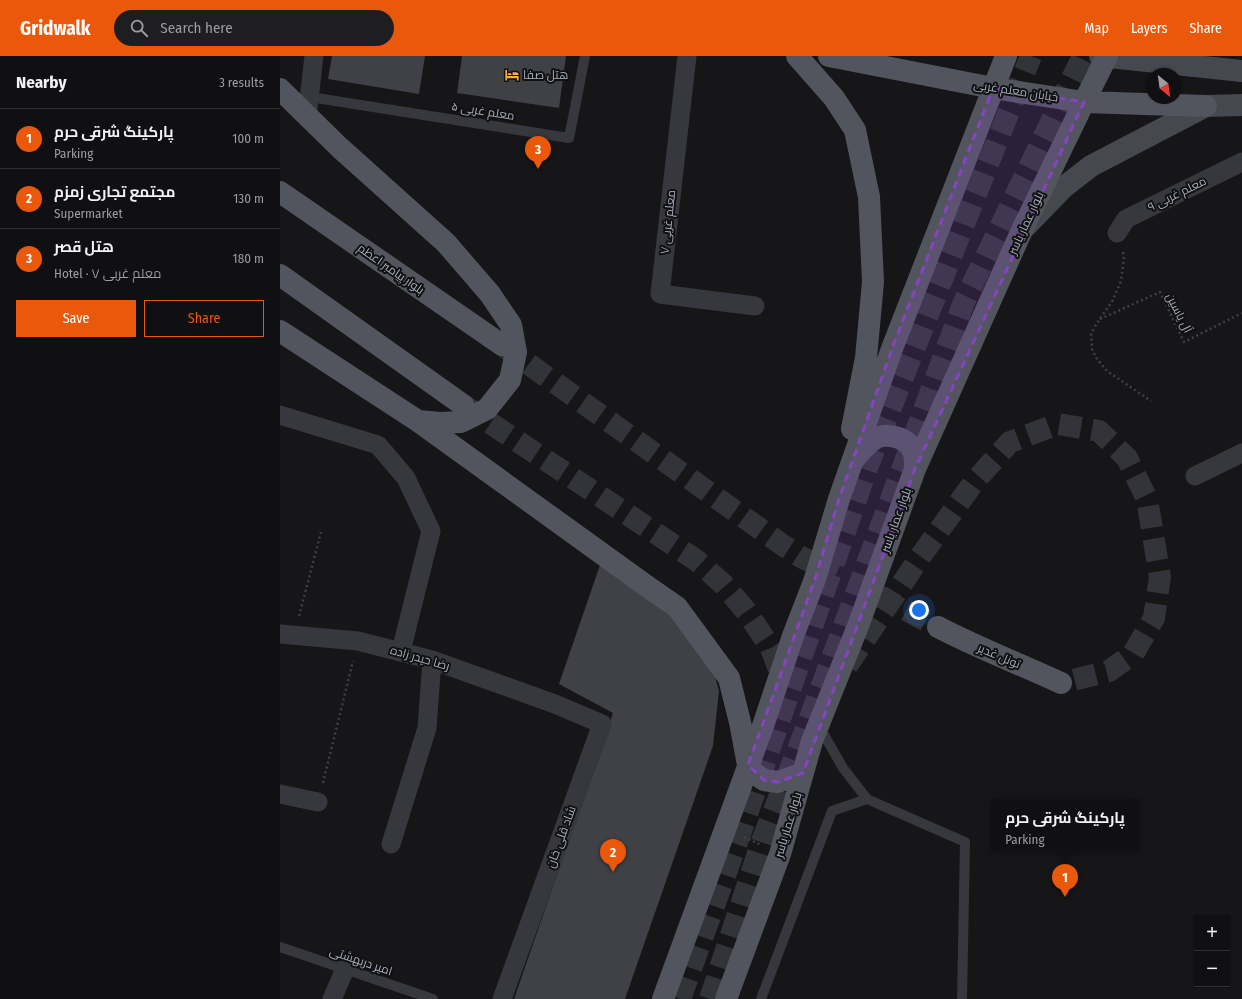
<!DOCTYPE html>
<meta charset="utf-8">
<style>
body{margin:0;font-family:"Fira Sans Condensed",Cairo,sans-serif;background:#1e1e21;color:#f1f3f6}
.controls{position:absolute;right:12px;bottom:12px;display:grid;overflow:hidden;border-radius:0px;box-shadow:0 1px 3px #0004}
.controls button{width:36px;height:36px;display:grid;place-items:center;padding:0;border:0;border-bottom:1px solid #303033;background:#101013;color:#f1f3f6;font:20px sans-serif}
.compass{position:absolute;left:866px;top:12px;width:36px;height:36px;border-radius:50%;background:#101013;box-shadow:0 1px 3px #0004;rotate:151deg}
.you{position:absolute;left:639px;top:554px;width:14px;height:14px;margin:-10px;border:3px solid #fff;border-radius:50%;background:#1a73e8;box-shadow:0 0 0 6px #1a73e833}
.badge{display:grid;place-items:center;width:26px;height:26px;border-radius:50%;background:#ea580c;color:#fff;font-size:13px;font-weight:700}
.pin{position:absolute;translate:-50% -33px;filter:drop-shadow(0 1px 2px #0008)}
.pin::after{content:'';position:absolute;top:21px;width:14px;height:12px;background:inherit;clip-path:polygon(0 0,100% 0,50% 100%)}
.popup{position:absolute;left:711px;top:743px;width:148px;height:52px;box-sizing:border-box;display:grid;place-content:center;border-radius:0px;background:#101013;filter:drop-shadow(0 1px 3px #0005);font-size:13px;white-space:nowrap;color:#9c9da0}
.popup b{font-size:15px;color:#f1f3f6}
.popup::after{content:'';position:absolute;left:50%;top:100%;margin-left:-8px;border:8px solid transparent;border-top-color:#101013}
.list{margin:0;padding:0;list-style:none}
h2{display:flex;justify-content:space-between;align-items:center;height:52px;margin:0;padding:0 16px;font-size:17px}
h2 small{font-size:13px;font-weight:400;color:#9c9da0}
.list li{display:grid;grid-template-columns:26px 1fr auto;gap:12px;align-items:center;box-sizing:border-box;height:60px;padding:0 16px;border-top:1px solid #303033}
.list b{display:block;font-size:15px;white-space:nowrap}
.list p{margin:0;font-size:13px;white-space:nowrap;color:#9c9da0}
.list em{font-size:13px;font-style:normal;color:#9c9da0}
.actions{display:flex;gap:8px;padding:12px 16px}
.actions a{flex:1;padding:9px 0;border:1px solid #ea580c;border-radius:0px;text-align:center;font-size:14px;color:#ea580c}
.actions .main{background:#ea580c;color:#fff}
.icon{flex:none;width:22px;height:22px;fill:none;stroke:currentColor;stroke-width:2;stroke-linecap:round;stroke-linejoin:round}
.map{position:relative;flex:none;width:962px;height:943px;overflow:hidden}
header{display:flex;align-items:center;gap:24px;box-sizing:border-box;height:56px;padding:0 20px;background:#ea580c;color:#fff}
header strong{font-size:19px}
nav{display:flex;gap:22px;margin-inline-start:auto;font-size:14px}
.search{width:280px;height:36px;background:#1e1e21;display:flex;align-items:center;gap:10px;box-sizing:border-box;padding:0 14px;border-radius:22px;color:#9c9da0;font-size:15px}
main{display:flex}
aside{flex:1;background:#101013}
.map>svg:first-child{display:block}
.building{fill:#404146}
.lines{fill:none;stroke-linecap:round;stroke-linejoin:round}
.primary-tunnel{stroke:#333439;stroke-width:22;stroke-dasharray:22 11;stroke-linecap:butt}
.path{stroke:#3d4045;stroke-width:2.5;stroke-dasharray:2 3;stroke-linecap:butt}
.service{stroke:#37383e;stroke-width:10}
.minor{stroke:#37383e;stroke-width:19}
.secondary{stroke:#45484e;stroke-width:22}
.primary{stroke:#53555e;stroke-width:22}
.marked{fill:#8446be;fill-opacity:0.2;stroke:#8446be;stroke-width:3;stroke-dasharray:8 5;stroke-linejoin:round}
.labels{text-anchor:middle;stroke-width:4;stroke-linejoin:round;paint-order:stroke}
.poi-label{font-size:12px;fill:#a7aeba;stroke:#111114;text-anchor:start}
.street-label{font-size:12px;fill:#a7aeba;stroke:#111114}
</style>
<header>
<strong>Gridwalk</strong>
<div class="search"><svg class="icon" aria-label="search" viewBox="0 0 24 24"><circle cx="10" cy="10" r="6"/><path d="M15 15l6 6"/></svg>Search here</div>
<nav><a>Map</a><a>Layers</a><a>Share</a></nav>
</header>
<main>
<aside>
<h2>Nearby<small>3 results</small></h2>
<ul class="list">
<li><span class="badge">1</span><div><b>پارکینگ شرقی حرم</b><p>Parking</p></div><em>100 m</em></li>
<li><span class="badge">2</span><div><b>مجتمع تجاری زمزم</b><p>Supermarket</p></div><em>130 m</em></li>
<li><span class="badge">3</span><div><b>هتل قصر</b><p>Hotel · معلم غربی ۷</p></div><em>180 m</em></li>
</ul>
<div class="actions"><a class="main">Save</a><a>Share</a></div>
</aside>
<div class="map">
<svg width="962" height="943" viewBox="0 0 962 943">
<rect width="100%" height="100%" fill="#161619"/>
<path class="building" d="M52 0H145L139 38 48 23Z
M182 0H286L279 52 177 37Z
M320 509 397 557 428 597 439 635 433 690 345 943H234L333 657 279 628Z"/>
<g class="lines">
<path class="primary-tunnel" d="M222 289 504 490 521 501 556 518
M183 349 416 504 443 528 466 555 491 592 505 630
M597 539 658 571
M567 610 640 501 694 426 730 386 778 368 819 375 847 402 867 443 880 521 874 562 853 598 829 615 781 627
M400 943 460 778 588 409 751 0
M430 943 482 785 524 678 684 246 803 0"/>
<path class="path" d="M843 196 844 201 841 225 833 244 819 264 811 278 812 293 817 303 827 315 871 345
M820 263 880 236 904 286 962 257
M19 560 41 476
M43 727 73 605
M464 781 481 789"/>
<path class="service" d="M30 41 289 82 305 0
M539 670 563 712 587 743 685 786 682 943
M0 891 153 943
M481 943 552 755 587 743"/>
<path class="minor" d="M407 0 380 238 475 250
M27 61 34 0
M837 177 846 163 962 106
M0 359 98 389 126 422 151 475 121 595
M915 420 962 397
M0 578 78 585 152 604 275 648 322 668 222 943
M0 738 38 746
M111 788 147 672 152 604
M52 943 65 913"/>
<path class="secondary" d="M820 0 962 15
M746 170 784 131 811 110 926 50 962 49"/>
<path class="primary" d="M517 0 554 42 575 74 589 141 593 226 586 302 572 373
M549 0 713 32 804 46 926 50
M0 33 59 91 166 187 210 238 231 269 236 296 230 324 207 353 181 366 160 367 138 365
M0 136 222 289
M0 219 183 349
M0 275 138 365 368 531 397 551 449 622 460 666 468 709 474 717 484 724 498 726 523 717
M575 402C581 395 589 385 598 381 612 377 630 383 634 398 635 402 635 408 635 413
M658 571C698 592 740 608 781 627
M383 943 484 667 513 580 535 523 559 443 613 290 726 0
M446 943 500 798 532 685 578 570 635 413 742 174 804 46 827 0"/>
</g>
<path class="marked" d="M713 32 804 46 635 413 523 717 498 726 484 724 468 709 535 523 559 443 613 290Z"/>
<defs>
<symbol id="hotel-bare" viewBox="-9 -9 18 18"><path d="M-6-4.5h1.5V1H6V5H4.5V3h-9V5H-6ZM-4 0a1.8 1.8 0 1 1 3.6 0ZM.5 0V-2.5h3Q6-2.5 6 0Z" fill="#ffb028" stroke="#111114" stroke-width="2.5" paint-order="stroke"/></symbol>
</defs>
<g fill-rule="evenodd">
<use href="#hotel-bare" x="222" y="9" width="20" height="20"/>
</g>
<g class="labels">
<g class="poi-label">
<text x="243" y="23">هتل صفا</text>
</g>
<g class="street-label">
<text transform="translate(736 35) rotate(9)" y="4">خیابان معلم غربی</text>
<text transform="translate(203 55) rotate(9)" y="4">معلم غربی ۵</text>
<text transform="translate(897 138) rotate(-26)" y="4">معلم غربی ۹</text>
<text transform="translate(388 166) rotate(-84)" y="4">معلم غربی ۷</text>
<text transform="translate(746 167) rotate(-65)" y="4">بلوار عمار یاسر</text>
<text transform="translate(111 213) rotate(35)" y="4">بلوار پیامبر اعظم</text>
<text transform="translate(899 257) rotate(63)" y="4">آل یاسین</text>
<text transform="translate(616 464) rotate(-70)" y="4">بلوار عمار یاسر</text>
<text transform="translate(719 600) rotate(23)" y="4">تونل غدیر</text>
<text transform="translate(140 602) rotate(16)" y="4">رضا حیدر زاده</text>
<text transform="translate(508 769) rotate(-73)" y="4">بلوار عمار یاسر</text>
<text transform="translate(281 781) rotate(-70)" y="4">شاد قلی خان</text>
<text transform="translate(81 905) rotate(19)" y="4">امیر دربهشتی</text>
</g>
</g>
</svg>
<div class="controls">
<button>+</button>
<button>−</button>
</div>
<svg class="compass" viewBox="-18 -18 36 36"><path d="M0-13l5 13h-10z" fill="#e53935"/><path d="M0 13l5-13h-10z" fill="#9c9da0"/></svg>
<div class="you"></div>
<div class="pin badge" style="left:785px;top:841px">1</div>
<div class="popup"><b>پارکینگ شرقی حرم</b>Parking</div>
<div class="pin badge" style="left:333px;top:816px">2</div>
<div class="pin badge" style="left:258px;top:113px">3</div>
</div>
</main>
